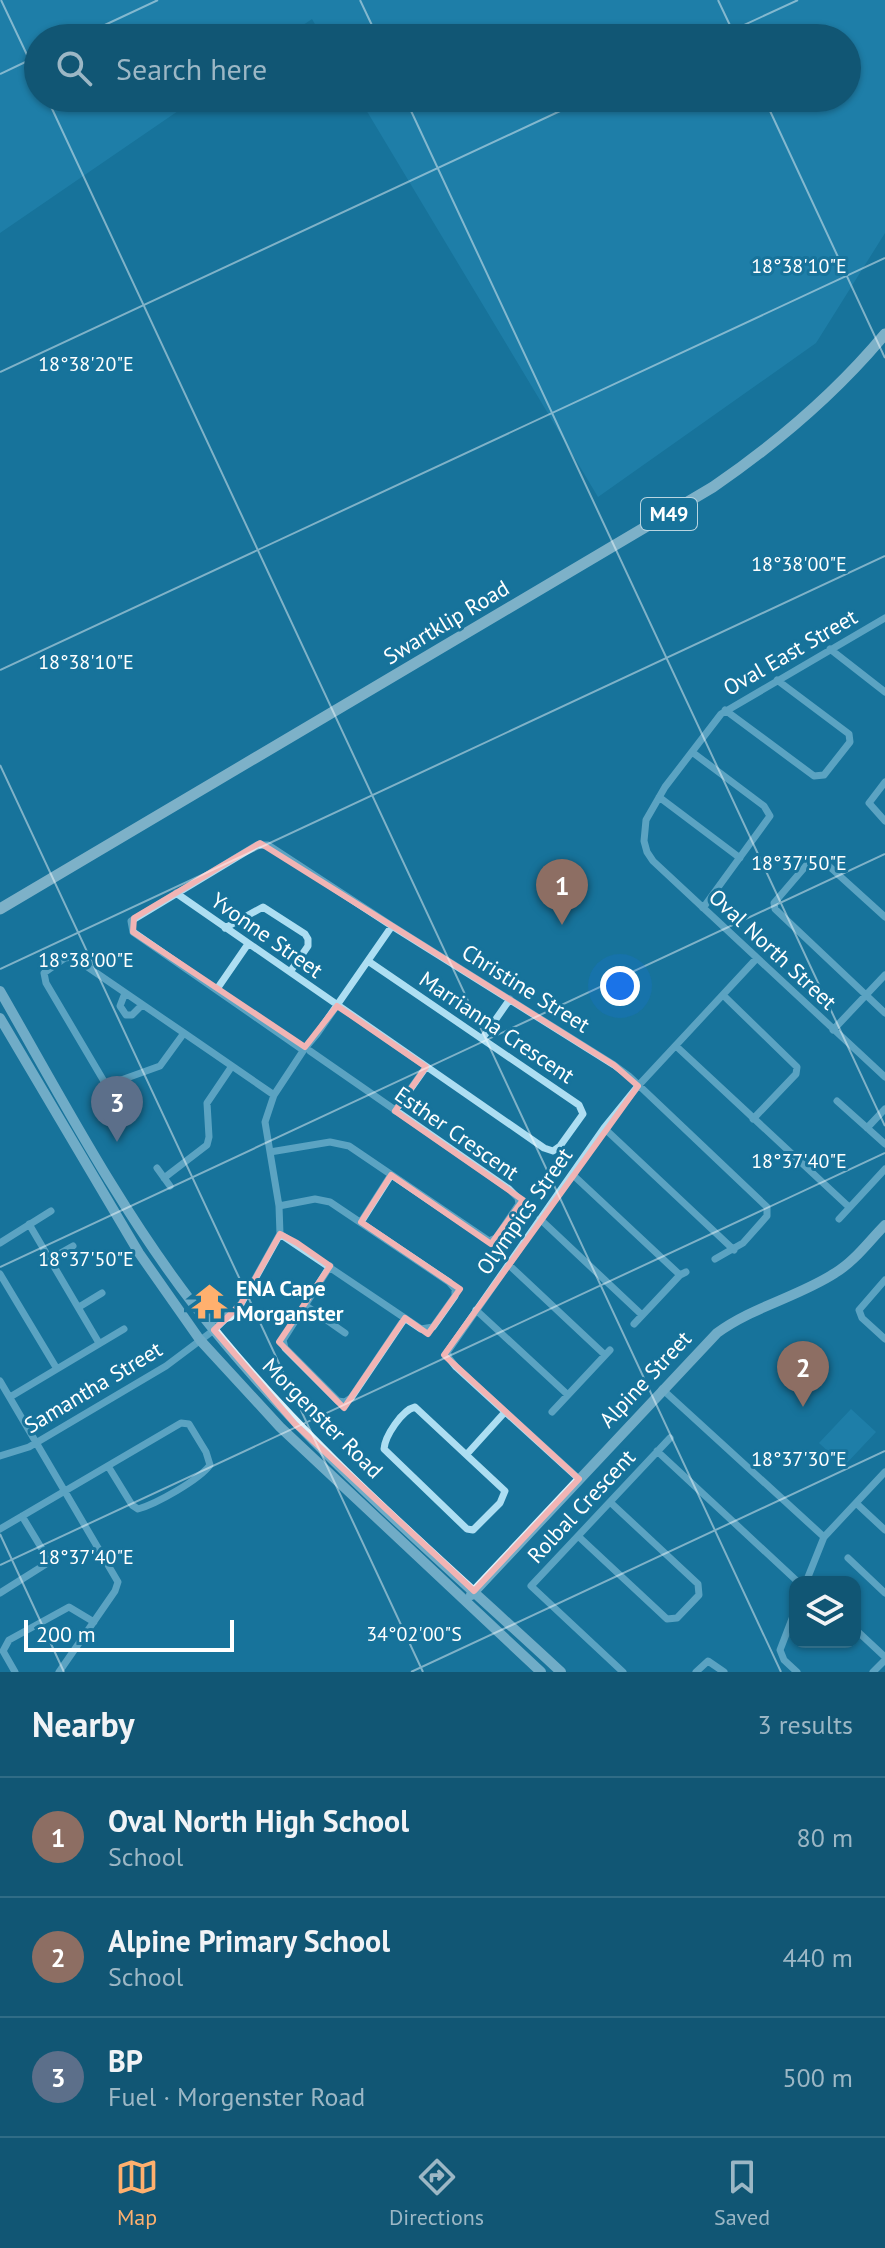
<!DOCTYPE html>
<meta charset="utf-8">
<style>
body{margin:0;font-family:"PT Sans",sans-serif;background:#1e5f7c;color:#f1f3f6}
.controls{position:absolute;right:24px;bottom:24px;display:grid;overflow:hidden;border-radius:16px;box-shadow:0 2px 6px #0004}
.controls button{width:72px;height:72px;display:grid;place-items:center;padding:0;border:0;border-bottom:2px solid #306c86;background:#115674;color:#f1f3f6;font:40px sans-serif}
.scale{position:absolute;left:24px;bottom:20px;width:210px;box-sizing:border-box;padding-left:8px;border:4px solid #fff;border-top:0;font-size:22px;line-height:28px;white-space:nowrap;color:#fff;-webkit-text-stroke:6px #17739b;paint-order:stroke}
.you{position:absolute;left:620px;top:986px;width:28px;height:28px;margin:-20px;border:6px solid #fff;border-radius:50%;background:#1a73e8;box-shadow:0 0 0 12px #1a73e833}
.badge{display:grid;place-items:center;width:52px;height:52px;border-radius:50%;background:#ffb06e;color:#fff;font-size:26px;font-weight:700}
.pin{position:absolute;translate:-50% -66px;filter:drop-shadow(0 2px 4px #0008)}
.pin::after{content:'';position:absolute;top:42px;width:28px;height:24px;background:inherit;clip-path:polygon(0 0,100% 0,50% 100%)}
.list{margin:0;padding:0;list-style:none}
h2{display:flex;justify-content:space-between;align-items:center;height:104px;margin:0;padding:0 32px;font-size:34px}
h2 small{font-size:26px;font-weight:400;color:#9cb7c5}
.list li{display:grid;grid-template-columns:52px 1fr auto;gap:24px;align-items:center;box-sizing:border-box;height:120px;padding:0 32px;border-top:2px solid #306c86}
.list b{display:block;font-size:30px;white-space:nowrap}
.list p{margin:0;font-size:26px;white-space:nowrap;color:#9cb7c5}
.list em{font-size:26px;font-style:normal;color:#9cb7c5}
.icon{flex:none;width:44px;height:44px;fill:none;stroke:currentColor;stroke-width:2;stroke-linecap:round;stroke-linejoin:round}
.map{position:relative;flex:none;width:885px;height:1672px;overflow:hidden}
.search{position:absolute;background:#115674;box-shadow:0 2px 6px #0004;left:24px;right:24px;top:24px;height:88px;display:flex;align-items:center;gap:20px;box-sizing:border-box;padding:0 28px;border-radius:44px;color:#9cb7c5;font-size:30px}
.sheet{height:464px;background:#115674}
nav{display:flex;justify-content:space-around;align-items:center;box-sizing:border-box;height:112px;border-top:2px solid #306c86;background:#115674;font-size:22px;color:#9cb7c5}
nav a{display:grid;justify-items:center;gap:4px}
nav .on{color:#ffb06e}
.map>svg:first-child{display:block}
.green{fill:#268db8}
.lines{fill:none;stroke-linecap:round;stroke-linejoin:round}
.street{stroke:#addef2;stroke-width:7}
.secondary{stroke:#dcf2fc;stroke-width:10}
.primary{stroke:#f8fdff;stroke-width:11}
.marked{fill:none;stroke:#f1b4b4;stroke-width:6;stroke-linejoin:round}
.ticks{fill:none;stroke:#fff;stroke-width:2;stroke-opacity:0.45}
.labels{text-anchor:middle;stroke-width:6;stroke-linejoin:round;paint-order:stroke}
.shield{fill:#17739b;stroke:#b9d5e1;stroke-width:2}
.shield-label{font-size:20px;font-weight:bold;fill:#fff}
.street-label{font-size:22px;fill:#fff;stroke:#17739b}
.poi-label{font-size:22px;font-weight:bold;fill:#fff;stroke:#17739b;text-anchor:start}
.ticks-label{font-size:20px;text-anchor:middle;fill:#fff;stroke:#17739b;stroke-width:6;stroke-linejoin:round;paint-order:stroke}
</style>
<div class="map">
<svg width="885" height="1672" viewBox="0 0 885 1672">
<rect width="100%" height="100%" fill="#17739b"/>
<path class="green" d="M0 0H885V233L816 343 598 497 359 98H847V38H323L312 19 284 38H38V98H197L0 233Z
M851 1409 876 1432 844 1466 819 1443Z"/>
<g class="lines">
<path class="street" d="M885 618 721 714 665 787 646 820 644 841 647 852 653 861 885 1077
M830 649 885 692
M725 710 814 776 824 775 850 742 849 734 777 680
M692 752 764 806 770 816 703 908
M885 782 869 803 885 821
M659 797 740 858
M176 893 544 1148 553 1151 560 1146 583 1114 579 1105 368 961
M885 917 820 858 810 861 774 903 775 909 885 1013
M225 928 263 907 305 934 308 939V946L290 972
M217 989 248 944
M125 993 120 1006 126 1015H132L142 1005
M723 995 797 1067 796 1074 753 1119
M833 1030 885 975
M184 1033 73 957 65 958 44 973 46 983 105 1083 110 1084 160 1066 184 1033 274 1095
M482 1039 510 999
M676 1046 849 1207
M306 1047 317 1034 392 926
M303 1050 133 932 131 921 257 845H268L392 926 614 1065 629 1076 767 1207V1216L743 1243 715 1259
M837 1101 885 1144
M395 1111 426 1067
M604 1128 734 1250
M867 1128 885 1109
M270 1152 330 1142 349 1146 489 1241 496 1238 519 1204 518 1198 509 1189 310 1051
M157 1168 170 1186
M572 1174 680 1275
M164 1178 207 1145 209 1137 207 1103 232 1066
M279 1206 315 1199 330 1202 449 1282 455 1289V1296L433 1327 421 1329 280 1234
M540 1219 642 1315
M839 1219 885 1169
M361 1222 391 1175
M29 1224 99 1343
M0 1243 51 1211
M50 1259 73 1246
M509 1265 605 1355
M330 1266 283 1340 285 1348 338 1401 345 1402 351 1398 405 1318
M0 1274 57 1369
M885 1280 859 1310 862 1318 885 1339
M305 1305 345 1333
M79 1307 102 1293
M476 1310 568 1395
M634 1324 680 1275 686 1272
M0 1381 118 1582 115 1591 59 1672
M662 1389 824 1537
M10 1397 124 1329
M415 1407 505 1491 500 1503 473 1530 467 1529 384 1449C385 1436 402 1410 415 1407Z
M552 1412 610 1350
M657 1451 798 1582
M467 1454 505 1412
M0 1456 29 1447 166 1366 214 1330 241 1304 280 1234 279 1206 265 1122 274 1095 303 1051
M579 1479 456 1367 448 1357V1351L604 1128 638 1086 757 958
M856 1503 885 1530
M0 1529 181 1423 189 1424 206 1452 210 1465C199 1480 156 1504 138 1509L132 1505 108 1466
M578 1536 667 1619 677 1618 699 1595 698 1584 610 1502
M848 1558 885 1593
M806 1582 824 1537 885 1472
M0 1593 46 1564 45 1554 22 1516
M795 1611 780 1650 784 1660 797 1672
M855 1629 885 1657
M15 1672 3 1651 9 1640 69 1607 94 1622
M623 1672 531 1586 670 1438
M696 1672 708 1661 724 1672
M873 1672 885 1660"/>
<path class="secondary" d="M0 991C61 1097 119 1208 194 1305 300 1442 434 1554 561 1672
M0 1018 139 1253 200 1340 280 1427 541 1672
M204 1312 218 1319 230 1316
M471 1595 717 1333C752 1307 798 1297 835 1273 855 1261 869 1241 885 1225"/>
<path class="primary" d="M0 909 713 487C777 443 835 394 885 334"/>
</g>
<path d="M0 0H885V1672H0ZM260 843 614 1065 638 1086 444 1355 579 1479 474 1591 295 1424 214 1330 241 1304 280 1234 297 1243 330 1266 279 1342 344 1408 405 1318 428 1334 460 1289 361 1222 391 1175 491 1244 523 1200 395 1111 426 1067 352 1016 337 1006 305 1047 133 932 134 918Z" fill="#17739b" fill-opacity=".55" fill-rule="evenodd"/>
<path class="marked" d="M260 843 614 1065 638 1086 444 1355 579 1479 474 1591 295 1424 214 1330 241 1304 280 1234 297 1243 330 1266 279 1342 344 1408 405 1318 428 1334 460 1289 361 1222 391 1175 491 1244 523 1200 395 1111 426 1067 352 1016 337 1006 305 1047 133 932 134 918Z"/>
<path class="ticks" d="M1 0 38 78M360 0 378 38M718 0 736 38M77 38 158 0M716 38 798 0M0 74 38 56M47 98 781 1672M405 98 885 1126M764 98 885 358M0 372 588 98M0 670 885 258M0 765 423 1672M0 969 885 556M0 1267 885 854M0 1534 64 1672M0 1565 885 1153M411 1672 885 1451"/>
<defs>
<symbol id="temple-bare" viewBox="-9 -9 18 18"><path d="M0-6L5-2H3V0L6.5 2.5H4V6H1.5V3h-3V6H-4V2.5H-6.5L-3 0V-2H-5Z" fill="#ffb06e" stroke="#17739b" stroke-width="2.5" paint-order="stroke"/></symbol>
</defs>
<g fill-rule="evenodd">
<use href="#temple-bare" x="184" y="1276" width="51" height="51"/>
</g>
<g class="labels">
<rect class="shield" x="641" y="498" width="56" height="32" rx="6"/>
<g class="shield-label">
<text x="669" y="521">M49</text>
</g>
<g class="street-label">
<text transform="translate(446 622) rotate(-31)" y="8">Swartklip Road</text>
<text transform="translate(790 652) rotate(-30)" y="8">Oval East Street</text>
<text transform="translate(267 935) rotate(35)" y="8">Yvonne Street</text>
<text transform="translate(773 949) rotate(43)" y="8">Oval North Street</text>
<text transform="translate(526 988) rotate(32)" y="8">Christine Street</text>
<text transform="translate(497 1027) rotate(34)" y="8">Marrianna Crescent</text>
<text transform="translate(457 1133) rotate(35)" y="8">Esther Crescent</text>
<text transform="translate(524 1211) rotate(-55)" y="8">Olympics Street</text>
<text transform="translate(645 1379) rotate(-47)" y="8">Alpine Street</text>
<text transform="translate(93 1387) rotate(-31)" y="8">Samantha Street</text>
<text transform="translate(323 1418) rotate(45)" y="8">Morgenster Road</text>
<text transform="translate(581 1506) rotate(-47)" y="8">Rolbal Crescent</text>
</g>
<g class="poi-label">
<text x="236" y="1296">ENA Cape<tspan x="236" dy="25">Morganster</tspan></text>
</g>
</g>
<g class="ticks-label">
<text x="799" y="273">18°38'10"E</text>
<text x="86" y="371">18°38'20"E</text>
<text x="799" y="571">18°38'00"E</text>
<text x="86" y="669">18°38'10"E</text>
<text x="799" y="870">18°37'50"E</text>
<text x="86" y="967">18°38'00"E</text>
<text x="799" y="1168">18°37'40"E</text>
<text x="86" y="1266">18°37'50"E</text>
<text x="799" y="1466">18°37'30"E</text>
<text x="86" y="1564">18°37'40"E</text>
<text x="414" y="1641">34°02'00"S</text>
</g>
</svg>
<div class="controls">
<button><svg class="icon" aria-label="layers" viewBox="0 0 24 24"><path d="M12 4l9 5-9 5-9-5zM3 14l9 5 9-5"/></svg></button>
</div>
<div class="scale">200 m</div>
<div class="you"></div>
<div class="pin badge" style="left:562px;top:925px;background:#8d6e63">1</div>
<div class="pin badge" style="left:803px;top:1407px;background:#8d6e63">2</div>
<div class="pin badge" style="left:117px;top:1142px;background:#5c6f8a">3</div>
<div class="search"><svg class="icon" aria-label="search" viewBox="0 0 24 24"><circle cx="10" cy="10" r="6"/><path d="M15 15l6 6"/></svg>Search here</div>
</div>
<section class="sheet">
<h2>Nearby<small>3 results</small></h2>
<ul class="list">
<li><span class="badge" style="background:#8d6e63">1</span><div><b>Oval North High School</b><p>School</p></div><em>80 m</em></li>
<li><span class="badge" style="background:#8d6e63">2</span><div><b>Alpine Primary School</b><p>School</p></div><em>440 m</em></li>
<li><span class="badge" style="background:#5c6f8a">3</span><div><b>BP</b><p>Fuel · Morgenster Road</p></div><em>500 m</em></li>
</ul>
</section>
<nav>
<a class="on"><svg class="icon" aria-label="map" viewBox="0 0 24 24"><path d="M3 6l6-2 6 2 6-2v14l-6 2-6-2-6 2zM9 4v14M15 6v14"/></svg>Map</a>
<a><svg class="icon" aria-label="directions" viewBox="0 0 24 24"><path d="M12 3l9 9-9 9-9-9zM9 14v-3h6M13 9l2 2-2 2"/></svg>Directions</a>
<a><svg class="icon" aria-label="saved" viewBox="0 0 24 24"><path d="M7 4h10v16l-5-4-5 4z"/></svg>Saved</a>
</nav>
